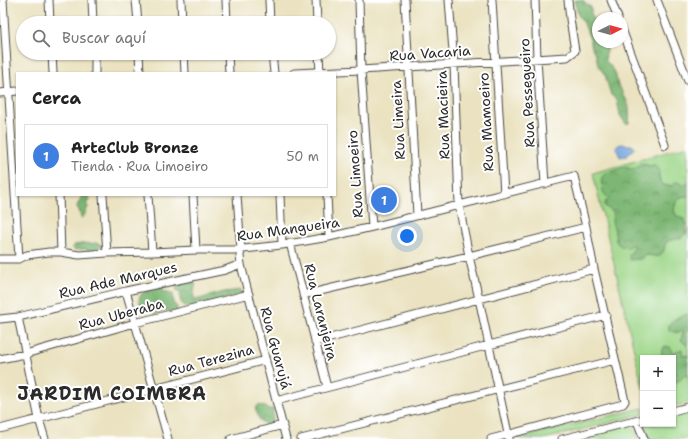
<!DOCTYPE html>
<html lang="es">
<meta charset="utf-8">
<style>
body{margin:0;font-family:"Shantell Sans",sans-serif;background:#f2f2f2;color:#222}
.controls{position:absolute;right:12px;bottom:12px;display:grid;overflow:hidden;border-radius:0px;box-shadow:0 1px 3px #0004}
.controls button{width:36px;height:36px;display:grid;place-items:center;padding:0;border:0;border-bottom:1px solid #e0e0e0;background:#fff;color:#222;font:20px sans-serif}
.compass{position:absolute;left:592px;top:12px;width:36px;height:36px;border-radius:50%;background:#fff;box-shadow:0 1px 3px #0004;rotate:85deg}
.you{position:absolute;left:407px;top:236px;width:14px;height:14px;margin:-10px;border:3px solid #fff;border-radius:50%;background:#1a73e8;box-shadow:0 0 0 6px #1a73e833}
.badge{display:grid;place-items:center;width:26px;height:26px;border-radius:50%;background:#ea580c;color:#fff;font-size:13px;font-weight:700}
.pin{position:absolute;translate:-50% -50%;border:2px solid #fff;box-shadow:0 1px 4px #0006}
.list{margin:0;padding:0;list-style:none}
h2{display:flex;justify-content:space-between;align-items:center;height:52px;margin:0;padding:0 16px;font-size:17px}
h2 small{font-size:13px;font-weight:400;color:#767676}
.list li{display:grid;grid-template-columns:26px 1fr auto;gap:12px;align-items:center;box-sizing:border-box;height:64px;margin:0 8px 8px;padding:0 8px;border:1px solid #e0e0e0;border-radius:0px}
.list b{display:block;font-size:15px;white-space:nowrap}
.list p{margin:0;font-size:13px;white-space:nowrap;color:#767676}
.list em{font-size:13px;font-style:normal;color:#767676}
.icon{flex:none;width:22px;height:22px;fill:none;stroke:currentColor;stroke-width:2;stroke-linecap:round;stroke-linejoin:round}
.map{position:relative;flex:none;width:688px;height:439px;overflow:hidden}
.search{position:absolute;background:#fff;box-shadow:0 1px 3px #0004;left:16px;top:16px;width:320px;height:44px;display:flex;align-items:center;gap:10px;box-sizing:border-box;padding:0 14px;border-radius:22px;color:#767676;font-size:15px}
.panel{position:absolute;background:#fff;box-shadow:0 1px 3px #0004;left:16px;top:72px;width:320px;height:124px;border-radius:0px}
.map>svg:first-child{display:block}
.green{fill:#9dd688;stroke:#64805a}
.forest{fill:url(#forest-crowns);stroke:#547150}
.water{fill:#75a5df;stroke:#506885}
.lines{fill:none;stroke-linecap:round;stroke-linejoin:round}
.minor-casing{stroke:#484641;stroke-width:9}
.minor{stroke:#fff;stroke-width:7}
.labels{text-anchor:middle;stroke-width:4;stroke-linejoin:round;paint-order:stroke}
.street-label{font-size:14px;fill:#2b2b2b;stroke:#fff}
.district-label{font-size:18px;font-weight:bold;letter-spacing:1px;fill:#2b2b2b;stroke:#fff}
</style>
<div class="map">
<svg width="688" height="439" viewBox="0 0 688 439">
<defs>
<pattern id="forest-crowns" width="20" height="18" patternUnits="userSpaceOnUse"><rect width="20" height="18" fill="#7eb774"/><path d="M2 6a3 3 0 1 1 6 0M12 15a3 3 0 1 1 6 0" fill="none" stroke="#67955f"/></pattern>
</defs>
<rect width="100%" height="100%" fill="#fff"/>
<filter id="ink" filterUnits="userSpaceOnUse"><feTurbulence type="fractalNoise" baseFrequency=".025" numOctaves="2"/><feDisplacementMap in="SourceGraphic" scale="8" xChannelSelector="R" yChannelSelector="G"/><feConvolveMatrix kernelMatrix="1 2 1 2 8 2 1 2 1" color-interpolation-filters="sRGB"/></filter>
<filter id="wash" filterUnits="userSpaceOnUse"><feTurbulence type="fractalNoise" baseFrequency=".012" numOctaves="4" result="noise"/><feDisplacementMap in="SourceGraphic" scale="16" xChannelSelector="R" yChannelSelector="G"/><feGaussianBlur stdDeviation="0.9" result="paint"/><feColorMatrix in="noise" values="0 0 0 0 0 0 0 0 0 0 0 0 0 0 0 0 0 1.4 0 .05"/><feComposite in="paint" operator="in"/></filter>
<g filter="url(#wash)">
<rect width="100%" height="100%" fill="#eae2c0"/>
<path class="green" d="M688 146V181L685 184C661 187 662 189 655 165L638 167 633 170 628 168 610 172 601 181 603 186 609 198 605 206 614 213 613 217 616 241C634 244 633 242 640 259 645 255 648 254 654 256L664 251V246L667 241 686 234 688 228 685 220C682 218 678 217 676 215 672 210 676 199 681 197 683 196 686 197 688 196V314L678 317 669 325V330C675 333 678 333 684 330L681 340 688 346V356L682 355V349L672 353 661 355V358H643V389L593 173Z
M688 375V403L673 406V384L679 380 683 376Z
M643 408V414L544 439H519L521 437Z
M688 411V439H647L644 428 646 424H673V415Z
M627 425C635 427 636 433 638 439H588L591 436Z"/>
<path class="forest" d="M574 0H583L587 5 591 7V14L593 16 594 23 598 26V42L601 43 602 47 607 48 605 60 610 65 613 71 615 72 618 86 621 89 623 96C630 101 630 115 629 123L626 124 620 115 617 100 611 95 605 75 598 65 596 55 592 48 590 39 583 21 579 17Z
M640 163 650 166 655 165 659 169C659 179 658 187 672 186L675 182 685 184 688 181V196C686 197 683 196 681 197 676 199 672 210 676 215 678 217 682 218 685 220 688 240 682 237 667 241 664 247 664 251 660 256H654L649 255 644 256 640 259 630 260 629 255 635 247 632 244 628 248C615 246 617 242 615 232 615 229 613 226 612 222 612 219 613 216 614 213L605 206V202L609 198C601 192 604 192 602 185 601 179 602 174 609 172 611 172 613 172 615 171 616 171 617 169 618 169 622 166 629 168 633 170L638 167Z
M82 195H89L90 201 86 203 88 207 84 216 81 218 79 210 77 207C78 202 81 199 82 195Z
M88 243 90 244C93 243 99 242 102 246L99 248 92 251 86 249 74 250 73 248 74 245Z
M187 274C202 287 192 284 194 299H199L224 292 242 290 240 295 189 308C182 305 178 301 181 292L177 291 176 286 182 277Z
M158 287 163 288 164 292H169L173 294 174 304 177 307V311L174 312 168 310 155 314 152 312 154 309 153 307 151 305 144 307 140 304 139 299C144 287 149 292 158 287Z
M688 314V346L681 340 684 331C678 332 675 333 669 330 669 318 679 318 688 314Z
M665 346 670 347 672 353 682 349V355L687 356 688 355V375L683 376 679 380 673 384V358H661L662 349Z
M259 405 266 407 267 409H273V418L271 425H266L259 419 255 408 257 406Z"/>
<path class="water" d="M626 144 628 145H632L634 147V149L627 156 620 157 618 152 616 149C617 144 621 144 626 144Z"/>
</g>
<g filter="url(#ink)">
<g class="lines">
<defs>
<path id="minor" d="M3 0 19 259
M49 0 50 23
M92 0 93 23
M136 0 138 23
M181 0 182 23
M226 0 227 23
M269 0 270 23
M316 0 317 23
M359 0 361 70 372 227
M405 0 417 215
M449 0 454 64 459 205 469 256 479 299 509 438
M492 0 504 194
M535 0 537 59 545 184
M611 0 618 18
M657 0 688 81
M622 29 665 145
M52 53 53 73
M95 53V73
M139 53 140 73
M184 53 185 73
M228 53 229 73
M272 53 274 73
M319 53 320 73
M294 73 361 70 567 57 575 51 570 19 568 0
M0 93 17 91
M59 195 61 252
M103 195 107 253
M148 195 152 252
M193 195 196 250
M237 195 241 250 240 256 241 265 286 439
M280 195 282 245
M327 195 329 237
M290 243 327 387
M0 259H19L27 255 49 252H61L79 255 107 253 152 252 196 250H234L282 245 329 237 372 227 574 176 586 227 594 269 625 401 623 404 491 439
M126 291 168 439
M303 295 469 256 586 227
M18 317 39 419 45 439
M0 319 18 317 126 291 225 270 241 264
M315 342 594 269
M0 359 25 354 135 323 249 294
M276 401 489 345 606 315
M673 411 688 407
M637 421 644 439
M0 429 266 360
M231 439 283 425
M301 439 615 360
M562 439 643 419"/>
</defs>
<use href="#minor" class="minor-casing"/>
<use href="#minor" class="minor"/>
</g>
</g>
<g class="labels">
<g class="street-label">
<text transform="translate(430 53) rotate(-4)" y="5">Rua Vacaria</text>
<text transform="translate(527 93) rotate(-93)" y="5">Rua Pessegueiro</text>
<text transform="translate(443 115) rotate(-92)" y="5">Rua Macieira</text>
<text transform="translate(398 120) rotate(-93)" y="5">Rua Limeira</text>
<text transform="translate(486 122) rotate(-93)" y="5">Rua Mamoeiro</text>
<text transform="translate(355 174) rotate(-94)" y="5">Rua Limoeiro</text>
<text transform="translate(288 229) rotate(-8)" y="5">Rua Mangueira</text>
<text transform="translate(118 280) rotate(-13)" y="5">Rua Ade Marques</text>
<text transform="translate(321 312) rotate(76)" y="5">Rua Laranjeira</text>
<text transform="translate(121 314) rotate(-15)" y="5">Rua Uberaba</text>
<text transform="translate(276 348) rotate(75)" y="5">Rua Guarujá</text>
<text transform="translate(211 360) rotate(-15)" y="5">Rua Terezina</text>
</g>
<g class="district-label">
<text x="112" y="400">JARDIM COIMBRA</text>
</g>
</g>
</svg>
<div class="controls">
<button>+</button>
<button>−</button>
</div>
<svg class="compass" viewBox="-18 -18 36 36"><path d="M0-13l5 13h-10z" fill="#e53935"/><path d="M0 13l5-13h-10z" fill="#767676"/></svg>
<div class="you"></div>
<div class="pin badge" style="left:384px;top:200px;background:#3f7fe0">1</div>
<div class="search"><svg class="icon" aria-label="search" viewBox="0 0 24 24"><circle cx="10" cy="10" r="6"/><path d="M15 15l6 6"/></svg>Buscar aquí</div>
<section class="panel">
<h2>Cerca<small></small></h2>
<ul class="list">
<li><span class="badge" style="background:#3f7fe0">1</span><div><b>ArteClub Bronze</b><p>Tienda · Rua Limoeiro</p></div><em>50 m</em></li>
</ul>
</section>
</div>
